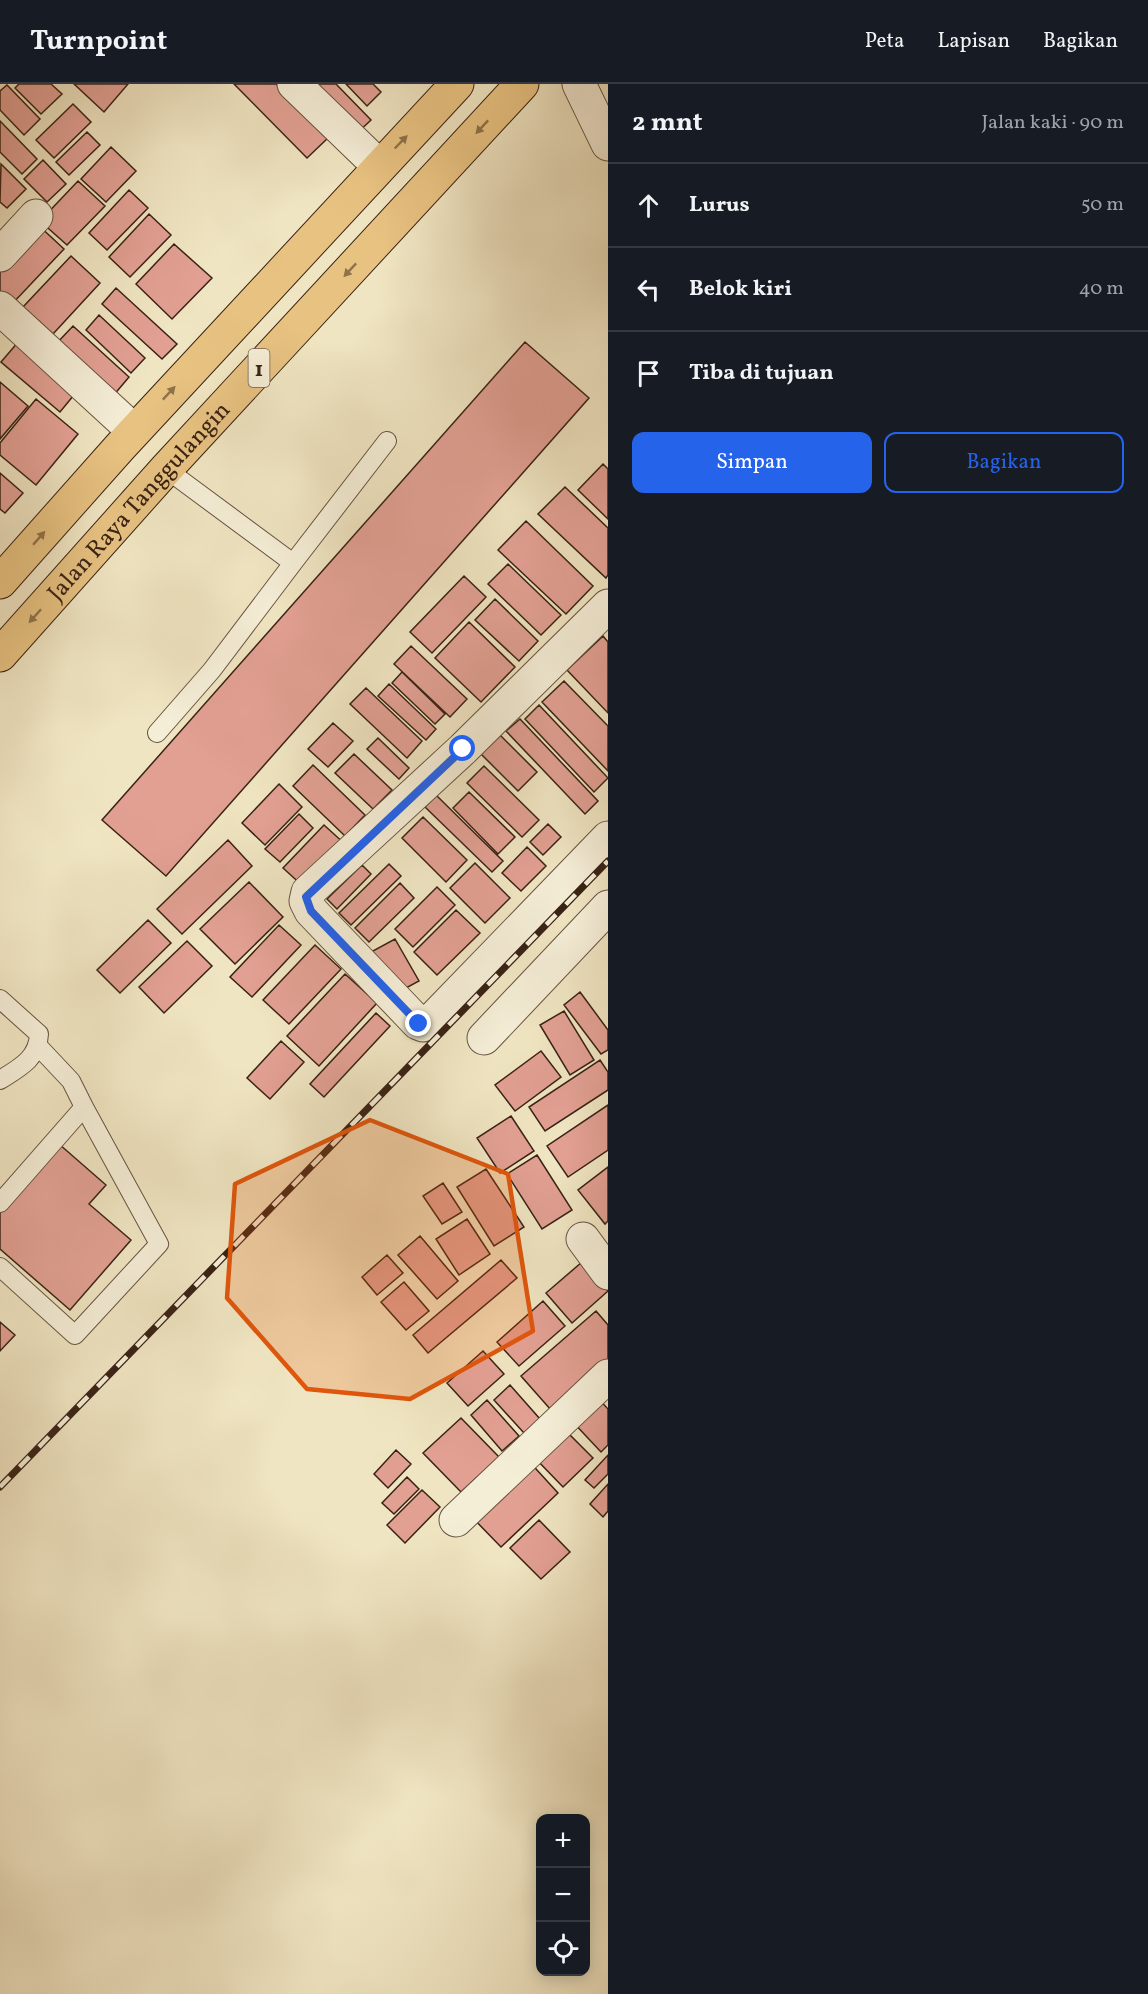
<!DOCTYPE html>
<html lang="id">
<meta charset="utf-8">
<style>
body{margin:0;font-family:Vollkorn,serif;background:#242831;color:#f1f3f6}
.controls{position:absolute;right:18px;bottom:18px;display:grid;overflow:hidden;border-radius:12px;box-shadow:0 3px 15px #0003}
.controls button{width:54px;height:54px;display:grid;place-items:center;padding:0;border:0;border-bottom:2px solid #363941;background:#171b24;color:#f1f3f6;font:30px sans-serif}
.stop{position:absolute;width:18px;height:18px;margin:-14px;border:4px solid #2563eb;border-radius:50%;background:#fff}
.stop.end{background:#2563eb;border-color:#fff;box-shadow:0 2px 6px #0008}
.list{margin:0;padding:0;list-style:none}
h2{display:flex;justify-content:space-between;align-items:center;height:78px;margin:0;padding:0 24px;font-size:26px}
h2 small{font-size:20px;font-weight:400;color:#9ea1a6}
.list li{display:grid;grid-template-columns:39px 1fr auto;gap:18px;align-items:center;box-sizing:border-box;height:84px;padding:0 24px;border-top:2px solid #363941}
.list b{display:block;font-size:22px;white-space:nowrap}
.list em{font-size:20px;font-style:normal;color:#9ea1a6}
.actions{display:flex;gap:12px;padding:18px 24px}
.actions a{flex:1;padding:14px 0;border:2px solid #2563eb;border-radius:12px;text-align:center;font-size:21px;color:#2563eb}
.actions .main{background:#2563eb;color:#fff}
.icon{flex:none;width:33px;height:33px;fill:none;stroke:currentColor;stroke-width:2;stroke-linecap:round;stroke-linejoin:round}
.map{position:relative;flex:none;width:608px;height:1910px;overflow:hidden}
header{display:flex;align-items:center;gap:36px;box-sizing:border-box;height:84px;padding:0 30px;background:#171b24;border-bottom:2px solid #363941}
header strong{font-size:28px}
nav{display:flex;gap:33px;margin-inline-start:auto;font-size:21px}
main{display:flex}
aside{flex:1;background:#171b24}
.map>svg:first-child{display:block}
.building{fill:#e2a093;stroke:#392215;stroke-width:1.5}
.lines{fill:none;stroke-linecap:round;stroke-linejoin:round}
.service-casing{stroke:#675340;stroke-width:20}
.minor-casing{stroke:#675340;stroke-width:35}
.tertiary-casing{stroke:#675340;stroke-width:35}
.trunk-casing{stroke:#392215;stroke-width:35}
.service{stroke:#f5eed7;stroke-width:18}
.minor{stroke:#f5eed7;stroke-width:33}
.tertiary{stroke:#f5eed7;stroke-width:33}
.trunk{stroke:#e8c281;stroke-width:33}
.rail-casing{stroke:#392215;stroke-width:7}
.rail{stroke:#f5eed7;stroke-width:4.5;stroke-dasharray:14;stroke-linecap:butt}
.oneway{fill:#90724b}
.route{stroke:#2563eb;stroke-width:8}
.marked{fill:#df560c;fill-opacity:0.2;stroke:#df560c;stroke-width:4.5;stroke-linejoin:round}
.labels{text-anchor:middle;stroke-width:4.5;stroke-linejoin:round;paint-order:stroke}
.shield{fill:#f5eed7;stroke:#715f4f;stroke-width:1.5}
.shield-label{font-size:22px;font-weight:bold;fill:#392215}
.street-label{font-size:24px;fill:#392215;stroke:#f5eed7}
</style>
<header>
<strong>Turnpoint</strong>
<nav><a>Peta</a><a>Lapisan</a><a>Bagikan</a></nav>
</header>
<main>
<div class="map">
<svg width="608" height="1910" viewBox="0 0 608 1910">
<rect width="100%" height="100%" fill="#f0e5c2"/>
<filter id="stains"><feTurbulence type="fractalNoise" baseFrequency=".00333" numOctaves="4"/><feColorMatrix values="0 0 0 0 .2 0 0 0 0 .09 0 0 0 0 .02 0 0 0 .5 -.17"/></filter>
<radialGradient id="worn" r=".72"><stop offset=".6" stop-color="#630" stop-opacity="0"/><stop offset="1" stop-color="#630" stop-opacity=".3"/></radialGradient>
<path class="building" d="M19 0H51L62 10 41 30 15 4Z
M74 0H128L104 28Z
M234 0H276L329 53 307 74Z
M302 0H336L371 36 353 53Z
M346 0H373L381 8 367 22Z
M7 1 40 35 24 51 0 26V7Z
M73 20 91 38 54 74 36 56Z
M0 37 37 75 22 90 0 68Z
M87 48 100 61 69 91 56 78Z
M111 63 136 87 106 118 81 95Z
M43 76 66 100 47 118 24 95Z
M1 80 26 105 7 124 0 118Z
M78 97 105 122 67 161 40 137Z
M129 106 148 124 107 166 89 149Z
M149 130 171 151 130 193 109 173Z
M36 139 64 165 12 220 0 209V177Z
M174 160 212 194 172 235 136 200Z
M71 172 100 199 53 250 23 223Z
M116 204 177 260 162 275 102 220Z
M99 231 145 274 131 289 86 246Z
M73 242 129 293 113 312 56 260Z
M19 257 78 306 60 328 1 278Z
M525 258 589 314 166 792 102 736Z
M0 298 28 322 0 355Z
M36 315 78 350 36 401 0 371V359Z
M603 380 608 385V435L578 406Z
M0 389 23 409 5 429 0 425Z
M565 403 608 444V491L606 494 538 430Z
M526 437 593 502 566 530 498 466Z
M508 480 561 531 541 551 488 500Z
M464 492 486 513 432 569 410 548Z
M495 515 538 557 519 577 475 536Z
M469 538 515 583 481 618 435 574Z
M603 552 608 558V629L567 586Z
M411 562 467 615 450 633 394 580Z
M402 588 445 630 435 640 392 599Z
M564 597 608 642V687L542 618Z
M389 600 436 645 426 656 378 612Z
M366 604 422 657 407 674 350 620Z
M539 621 608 694 594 708 525 635Z
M520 635 598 717 585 730 506 647Z
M333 639 353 657 328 683 308 665Z
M500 651 537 688 518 707 481 670Z
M378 654 409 684 399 695 367 665Z
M354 670 392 706 373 725 335 689Z
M313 681 365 731 345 752 293 702Z
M484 682 539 736 522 753 467 699Z
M279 700 302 723 265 761 242 739Z
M469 708 515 753 498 770 453 724Z
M436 711 503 777 492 788 425 723Z
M299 730 313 744 280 778 265 765Z
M423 733 467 776 446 798 402 754Z
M548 740 561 753 543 771 530 758Z
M324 741 346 761 305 804 283 784Z
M228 756 252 782 182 850 157 825Z
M527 763 546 782 521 807 502 789Z
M475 779 510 814 485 839 450 804Z
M389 780 401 792 351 841 339 829Z
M362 781 371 790 337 825 327 815Z
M249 798 283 833 235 880 200 845Z
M400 799 414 814 369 858 355 844Z
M437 803 455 821 413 863 395 845Z
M456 826 480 849 437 891 414 868Z
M148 836 171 859 120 909 97 886Z
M279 841 301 861 252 913 230 893Z
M395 855 419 897 395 910 371 868Z
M187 857 212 882 164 929 139 903Z
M315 861 341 885 289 940 263 916Z
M345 890 377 919 319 982 287 952Z
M580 908 608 946V966L601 970 564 921Z
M564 927 594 976 570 991 540 941Z
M376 929 390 942 324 1013 310 1000Z
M281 957 304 978 270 1015 247 994Z
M541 967 561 993 515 1027 495 1001Z
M600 976 608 988V1006L545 1047 529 1023Z
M608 1021V1066L568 1093 547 1062Z
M511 1032 534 1067 500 1089 477 1054Z
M59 1060 106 1101 89 1120 131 1156 70 1226 0 1165V1127Z
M537 1071 572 1126 542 1145 507 1090Z
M608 1083V1137L605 1140 578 1106Z
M486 1085 524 1143 494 1162 457 1103Z
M443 1099 462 1128 442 1140 423 1112Z
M467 1135 490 1170 459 1191 436 1155Z
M420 1152 458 1197 437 1215 398 1171Z
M387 1171 403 1189 377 1211 362 1193Z
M501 1176 517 1194 428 1269 413 1251Z
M582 1178 608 1207 572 1239 546 1209Z
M404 1198 429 1227 406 1246 381 1218Z
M543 1217 565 1242 519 1282 497 1258Z
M596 1227 608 1241V1276L551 1326 521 1292Z
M0 1238 15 1251 0 1267Z
M483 1267 504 1290 468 1322 447 1299Z
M510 1301 540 1335 524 1349 494 1316Z
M596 1312 608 1325V1361L601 1368 571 1336Z
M487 1316 519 1352 502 1367 471 1331Z
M461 1334 499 1373 461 1408 423 1369Z
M564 1345 593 1374 563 1403 534 1373Z
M396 1366 411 1380 388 1404 374 1390Z
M608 1371V1390L594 1404 585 1396Z
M526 1374 558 1409 501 1463 468 1429Z
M407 1393 419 1405 394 1430 382 1419Z
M608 1400V1427L603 1433 590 1420Z
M422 1406 440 1423 405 1459 387 1441Z
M539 1436 570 1468 541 1495 510 1464Z"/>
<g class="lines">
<defs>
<path id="service" d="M293 479 387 357
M157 649 212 586 293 479 166 385
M0 915 39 950C38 975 19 984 0 996
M0 1119 84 1023 71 997 39 963
M0 1183 75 1251 159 1160 84 1023"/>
<path id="minor" d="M294 0 379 82
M0 171 36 132
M0 224 134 347
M608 522 463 665 308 808 306 817 311 827 418 939 423 941 431 937 608 754
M484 954 608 823
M583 1155 608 1189
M456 1436 608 1292"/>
<path id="tertiary" d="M579 0 608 60"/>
<g id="trunk">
<path d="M0 498 120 363 457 0"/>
<path id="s1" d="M0 571 166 385 522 0"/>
</g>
</defs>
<use href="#service" class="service-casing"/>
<use href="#minor" class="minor-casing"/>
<use href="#tertiary" class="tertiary-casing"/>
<use href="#trunk" class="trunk-casing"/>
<use href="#service" class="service"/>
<use href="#minor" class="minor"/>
<use href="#tertiary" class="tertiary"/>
<use href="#trunk" class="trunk"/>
<defs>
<path id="rail" d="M0 1403 608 777"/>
</defs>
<use href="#rail" class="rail-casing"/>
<use href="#rail" class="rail"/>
</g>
<defs><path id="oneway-solid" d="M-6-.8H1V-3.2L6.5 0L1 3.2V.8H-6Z" transform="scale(1.5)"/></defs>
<g class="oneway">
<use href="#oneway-solid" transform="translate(482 43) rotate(133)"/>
<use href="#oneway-solid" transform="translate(401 58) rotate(-46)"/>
<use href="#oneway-solid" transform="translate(350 186) rotate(133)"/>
<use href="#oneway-solid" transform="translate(169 309) rotate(-47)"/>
<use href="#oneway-solid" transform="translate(39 454) rotate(-49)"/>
<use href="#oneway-solid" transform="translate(35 532) rotate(132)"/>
</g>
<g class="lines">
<path class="route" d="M419 940 311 827 306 813 463 665"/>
</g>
<path class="marked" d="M370 1036 508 1090 533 1247 410 1315 307 1305 227 1214 235 1100Z"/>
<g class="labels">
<rect class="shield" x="248.5" y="265" width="21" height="38" rx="4.5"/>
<g class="shield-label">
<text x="259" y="292">1</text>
</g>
<g class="street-label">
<text dy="8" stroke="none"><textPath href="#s1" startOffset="207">Jalan Raya Tanggulangin</textPath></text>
</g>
</g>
<rect width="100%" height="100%" filter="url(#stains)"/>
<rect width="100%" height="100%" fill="url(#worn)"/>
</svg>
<div class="controls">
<button>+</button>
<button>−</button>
<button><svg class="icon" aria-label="locate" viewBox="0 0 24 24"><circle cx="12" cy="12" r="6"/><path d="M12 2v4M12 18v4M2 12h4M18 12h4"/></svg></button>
</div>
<div class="stop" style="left:463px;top:665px"></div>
<div class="stop end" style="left:419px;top:940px"></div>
</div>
<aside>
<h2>2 mnt<small>Jalan kaki · 90 m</small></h2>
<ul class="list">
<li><svg class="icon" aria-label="ahead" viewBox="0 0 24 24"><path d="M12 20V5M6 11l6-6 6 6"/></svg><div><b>Lurus</b></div><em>50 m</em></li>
<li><svg class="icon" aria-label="left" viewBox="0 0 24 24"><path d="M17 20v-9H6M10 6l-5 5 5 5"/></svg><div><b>Belok kiri</b></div><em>40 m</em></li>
<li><svg class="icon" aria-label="arrive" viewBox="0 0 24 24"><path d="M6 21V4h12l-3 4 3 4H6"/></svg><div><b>Tiba di tujuan</b></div></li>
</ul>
<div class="actions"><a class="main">Simpan</a><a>Bagikan</a></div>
</aside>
</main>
